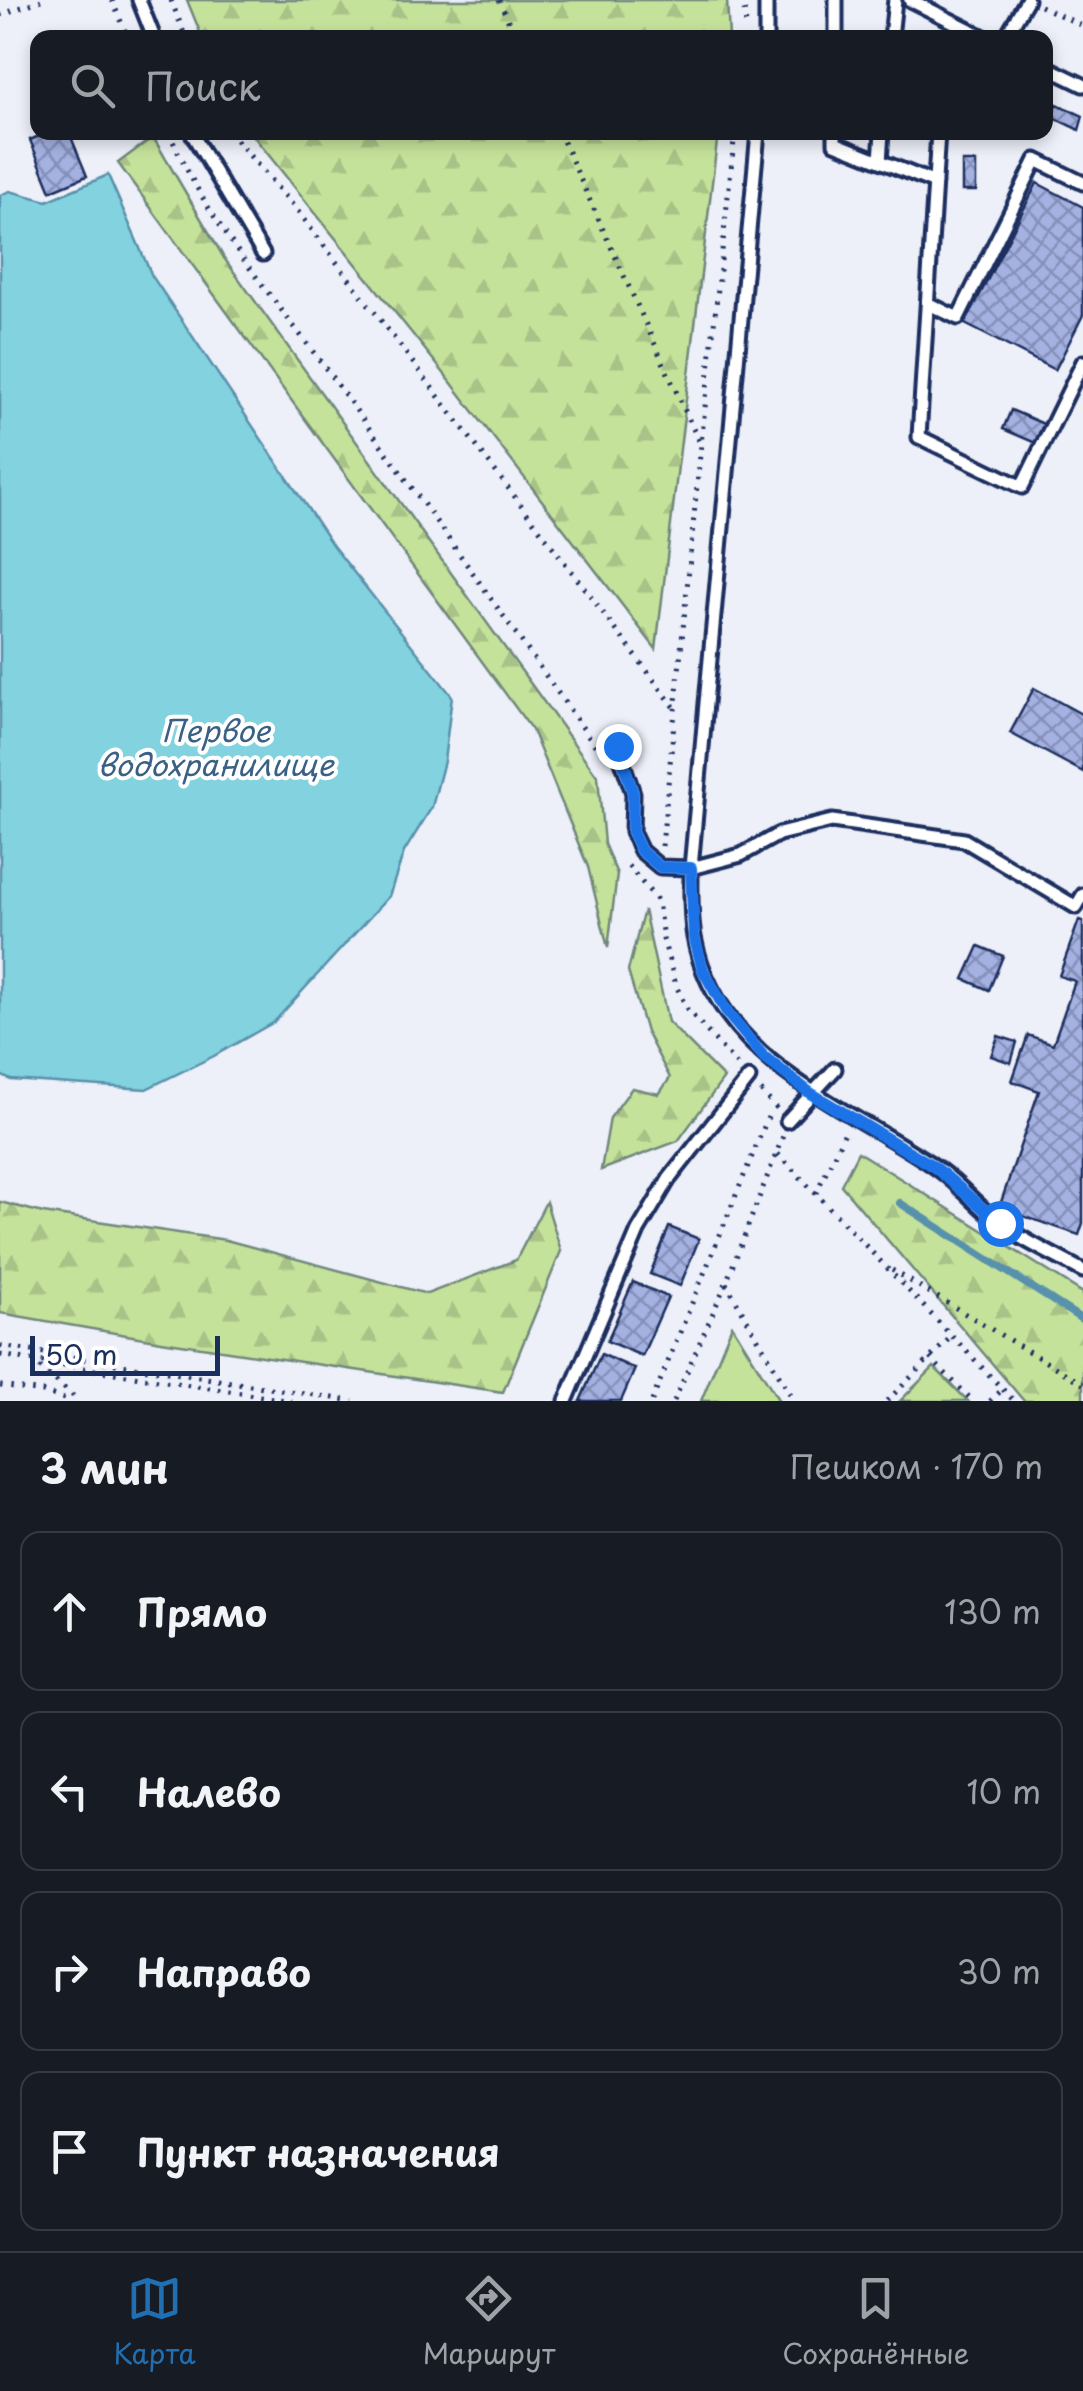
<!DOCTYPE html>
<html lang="ru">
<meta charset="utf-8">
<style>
body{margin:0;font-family:"Playpen Sans",sans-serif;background:#242831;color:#f1f3f6}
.scale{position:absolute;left:30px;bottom:25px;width:190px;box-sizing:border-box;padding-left:10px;border:5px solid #1b2f5e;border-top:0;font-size:28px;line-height:35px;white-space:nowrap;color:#1b2f5e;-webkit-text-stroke:8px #fff;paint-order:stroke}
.stop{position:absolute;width:30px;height:30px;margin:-22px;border:8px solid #1a73e8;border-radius:50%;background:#fff}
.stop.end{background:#1a73e8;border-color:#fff;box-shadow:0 2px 10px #0008}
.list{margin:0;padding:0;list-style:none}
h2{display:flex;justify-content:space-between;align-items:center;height:130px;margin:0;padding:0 40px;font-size:42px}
h2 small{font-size:32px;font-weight:400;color:#9ea1a6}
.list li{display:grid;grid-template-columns:65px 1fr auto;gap:30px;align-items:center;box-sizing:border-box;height:160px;margin:0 20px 20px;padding:0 20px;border:2px solid #363941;border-radius:20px}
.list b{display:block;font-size:38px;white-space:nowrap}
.list em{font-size:32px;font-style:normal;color:#9ea1a6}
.icon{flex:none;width:55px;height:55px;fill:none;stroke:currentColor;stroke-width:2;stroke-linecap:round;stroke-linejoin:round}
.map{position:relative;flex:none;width:1083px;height:1401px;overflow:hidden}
.search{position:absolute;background:#171b24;box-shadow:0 5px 15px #0003;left:30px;right:30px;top:30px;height:110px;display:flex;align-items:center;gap:25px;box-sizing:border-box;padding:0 35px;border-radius:20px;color:#9ea1a6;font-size:38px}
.sheet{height:850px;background:#171b24}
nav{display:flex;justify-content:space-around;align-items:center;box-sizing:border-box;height:140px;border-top:2px solid #363941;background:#171b24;font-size:28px;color:#9ea1a6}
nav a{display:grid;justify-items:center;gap:5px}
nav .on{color:#1f6fb2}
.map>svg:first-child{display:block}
.green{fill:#c5e29a;stroke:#70887c;stroke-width:2.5}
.forest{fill:url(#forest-firs);stroke:#70887c;stroke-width:2.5}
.water{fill:#83d2df;stroke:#5991ab;stroke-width:2.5}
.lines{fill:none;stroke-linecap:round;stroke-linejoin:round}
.stream{stroke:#5991ab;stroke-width:8}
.building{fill:url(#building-cross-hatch);stroke:#1b2f5e;stroke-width:2.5}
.service-casing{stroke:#1b2f5e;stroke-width:19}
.path{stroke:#1b2f5e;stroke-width:5;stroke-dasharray:2.5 8;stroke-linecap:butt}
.service{stroke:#fff;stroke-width:11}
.route{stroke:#1a73e8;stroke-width:12}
.labels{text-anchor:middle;stroke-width:8;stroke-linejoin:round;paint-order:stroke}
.water-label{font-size:30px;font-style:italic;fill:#3a6085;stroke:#fff}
</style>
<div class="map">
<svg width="1083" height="1401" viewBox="0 0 1083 1401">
<defs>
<pattern id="forest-firs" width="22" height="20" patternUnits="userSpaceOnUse" patternTransform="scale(2.5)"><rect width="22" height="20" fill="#c5e29a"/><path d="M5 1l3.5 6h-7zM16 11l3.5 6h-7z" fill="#a9c287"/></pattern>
<pattern id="building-cross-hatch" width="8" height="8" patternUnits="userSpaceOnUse" patternTransform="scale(2.5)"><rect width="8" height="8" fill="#a4b1e1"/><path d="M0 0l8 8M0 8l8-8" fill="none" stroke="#8590ba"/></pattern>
</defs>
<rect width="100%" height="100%" fill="#edeff9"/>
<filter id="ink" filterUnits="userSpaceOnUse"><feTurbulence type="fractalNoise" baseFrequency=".01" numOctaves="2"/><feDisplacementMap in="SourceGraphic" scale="20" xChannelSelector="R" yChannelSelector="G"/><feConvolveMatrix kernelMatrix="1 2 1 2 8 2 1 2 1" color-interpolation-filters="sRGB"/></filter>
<g filter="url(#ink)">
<path class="green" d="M732 1325 779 1401H701Z
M934 1367 968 1401H900Z"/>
<path class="forest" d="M187 0H727L729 38 202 37Z
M251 133H718L656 649 447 377Z
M153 137 224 258 598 777 604 844 617 874 608 948 588 867 532 730 118 163Z
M644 910 668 1022 724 1078 678 1141 601 1170 610 1118 632 1088 659 1094 670 1078 646 1032 628 971Z
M858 1152 1083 1293V1401H1024L841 1185Z
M0 1202 43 1213 226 1240 427 1294 516 1260 546 1202 561 1251 503 1392 161 1341 0 1313Z"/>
<path class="water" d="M108 175 152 276 333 546 452 696 444 761 432 807 404 852 389 896 274 1022 214 1056 146 1089 11 1080 0 1075V195L10 191 47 201Z"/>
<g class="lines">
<path class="stream" d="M900 1203 1083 1320"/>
</g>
<path class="building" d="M1057 104 1083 116 1079 130 1052 117Z
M48 132H69L87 176 51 191 30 140Z
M962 162H976V191H962Z
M1037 183 1083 207V315L1055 370 965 324Z
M1011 410 1046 425 1038 444 1003 429Z
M1034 688 1083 715V772L1010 733Z
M1079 920 1083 921V1223L1079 1235 999 1208 1039 1091 1012 1081 1028 1035 1053 1044 1075 981 1059 976Z
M979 946 1003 956 989 990 964 979Z
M998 1036 1017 1042 1011 1063 991 1056Z
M669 1227 699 1239 680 1286 650 1274Z
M633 1282 668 1297 642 1356 607 1341Z
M601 1354 635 1369 621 1401H580Z"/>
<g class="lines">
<defs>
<path id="service" d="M139 0 154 38
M910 0 986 38
M766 38V0
M836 38V0
M891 38 895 0
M1005 38 1027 0
M1046 67 1083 85
M191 132 263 254
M758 132 691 868C691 891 690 914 694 937 717 1060 842 1104 934 1166 957 1181 975 1204 997 1221 1022 1241 1055 1255 1083 1271
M835 132V143L935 183
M938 132 919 437 1022 487 1083 362
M880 161 882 132
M929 304 958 318 1036 160 1083 183
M617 746 633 793 632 832 641 851 660 867 691 868 741 855 779 834 832 821 964 840 1076 907 1083 895
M787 1121 835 1069
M566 1401 638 1231 669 1179 749 1078"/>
</defs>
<use href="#service" class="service-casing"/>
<path class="path" d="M112 0 128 38
M171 0 186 38
M499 0 516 38
M743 0 746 25
M1040 6 1083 26
M0 15 41 0
M169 132C207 222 272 295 329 373 420 498 510 625 599 751
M229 132 297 210 676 709
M559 132 700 444
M662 846 701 444 735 132
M628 866 658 901 663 939 676 985 687 1009 737 1065
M761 1091 777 1109
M778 1154 1014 1401
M816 1193 845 1132
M892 1270 1083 1384
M726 1283 794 1401
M0 1346 353 1401
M0 1355 292 1401
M930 1358 973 1401
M32 1360 79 1401
M0 1386 43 1392 70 1401
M652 1401 768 1117
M674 1401 726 1283 783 1136
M887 1401 952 1336
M990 1401 1003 1389"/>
<use href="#service" class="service"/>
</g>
</g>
<g class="lines" filter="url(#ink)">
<path class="route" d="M618 746 633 793 632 832 641 851 660 867 691 868 694 936 703 970 728 1014 764 1057 810 1093 936 1168 1000 1223"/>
</g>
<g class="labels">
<g class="water-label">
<text x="216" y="742">Первое<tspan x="216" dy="34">водохранилище</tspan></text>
</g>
</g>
</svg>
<div class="scale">50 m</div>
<div class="stop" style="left:1000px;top:1223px"></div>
<div class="stop end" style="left:618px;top:746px"></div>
<div class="search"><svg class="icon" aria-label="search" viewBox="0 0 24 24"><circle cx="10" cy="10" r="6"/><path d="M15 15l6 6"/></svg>Поиск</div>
</div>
<section class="sheet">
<h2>3 мин<small>Пешком · 170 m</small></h2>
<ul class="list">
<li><svg class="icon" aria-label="ahead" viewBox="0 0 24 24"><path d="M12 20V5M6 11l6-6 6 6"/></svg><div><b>Прямо</b></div><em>130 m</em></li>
<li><svg class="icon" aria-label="left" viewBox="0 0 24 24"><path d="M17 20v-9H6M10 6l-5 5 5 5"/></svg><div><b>Налево</b></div><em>10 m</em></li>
<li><svg class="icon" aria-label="right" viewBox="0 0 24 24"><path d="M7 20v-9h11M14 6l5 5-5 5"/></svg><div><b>Направо</b></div><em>30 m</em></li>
<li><svg class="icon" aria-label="arrive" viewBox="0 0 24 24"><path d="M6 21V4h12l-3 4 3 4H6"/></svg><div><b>Пункт назначения</b></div></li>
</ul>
</section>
<nav>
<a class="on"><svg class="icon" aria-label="map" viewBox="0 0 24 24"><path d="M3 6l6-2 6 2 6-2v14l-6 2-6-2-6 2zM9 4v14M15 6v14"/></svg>Карта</a>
<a><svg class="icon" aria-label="directions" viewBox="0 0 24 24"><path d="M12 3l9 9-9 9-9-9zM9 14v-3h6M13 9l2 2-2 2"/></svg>Маршрут</a>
<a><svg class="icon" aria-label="saved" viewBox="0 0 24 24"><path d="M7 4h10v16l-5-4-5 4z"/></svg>Сохранённые</a>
</nav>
